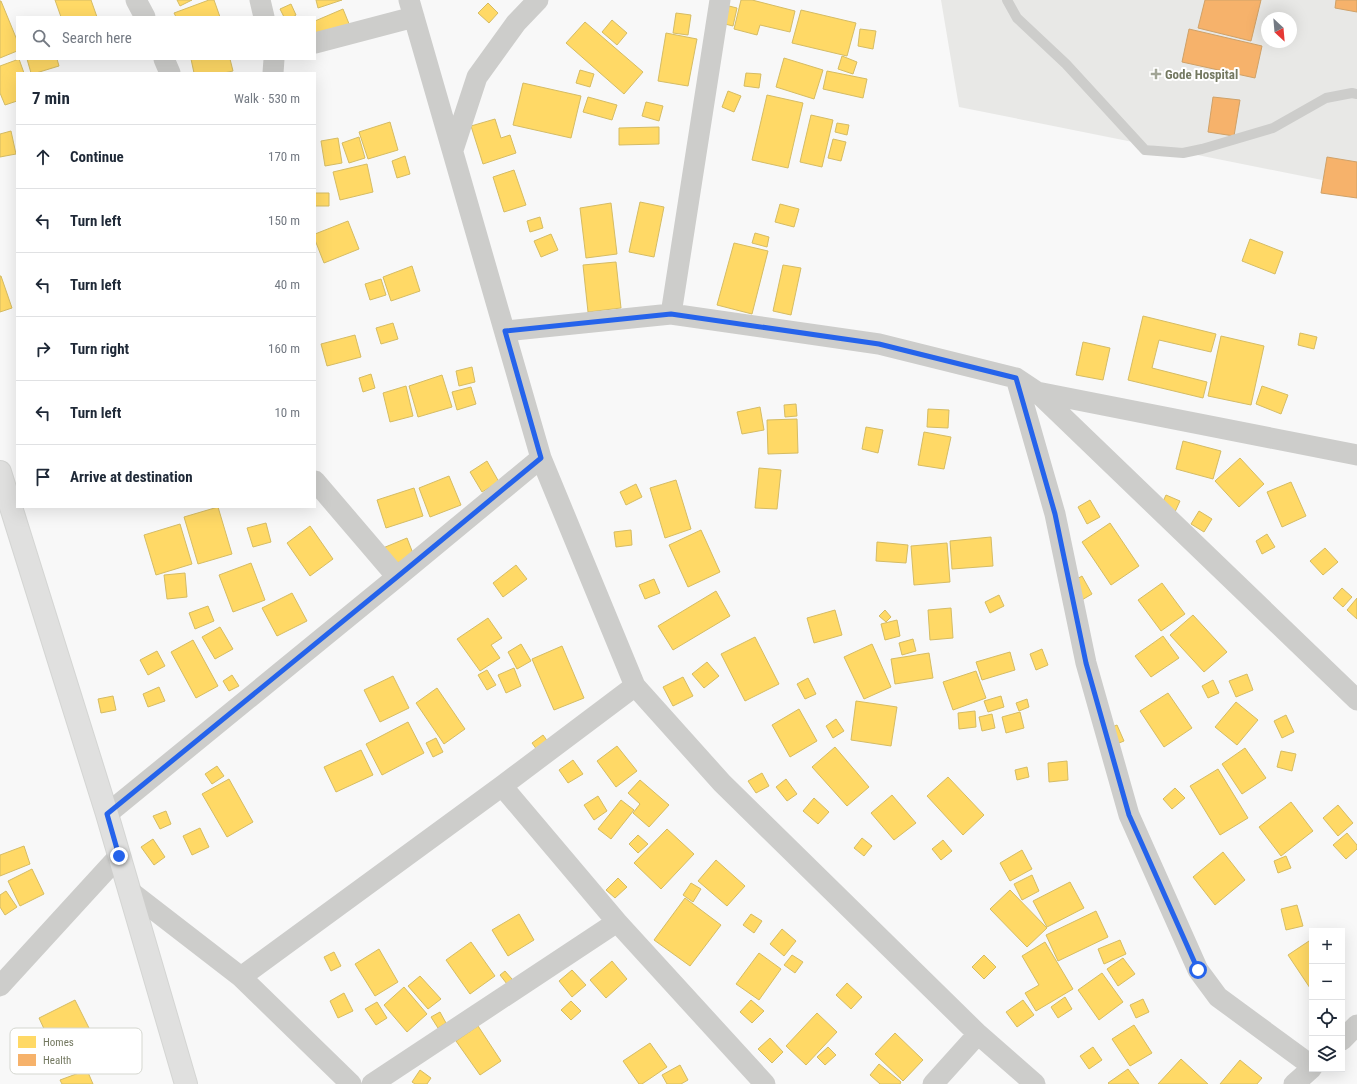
<!DOCTYPE html>
<meta charset="utf-8">
<style>
body{margin:0;font-family:"Roboto Condensed",sans-serif;background:#f6f6f7;color:#1f2937}
.controls{position:absolute;right:12px;bottom:12px;display:grid;overflow:hidden;border-radius:0px;box-shadow:0 4px 16px #0002}
.controls button{width:36px;height:36px;display:grid;place-items:center;padding:0;border:0;border-bottom:1px solid #e0e1e3;background:#fff;color:#1f2937;font:20px sans-serif}
.compass{position:absolute;left:1261px;top:12px;width:36px;height:36px;border-radius:50%;background:#fff;box-shadow:0 4px 16px #0002;rotate:154deg}
.stop{position:absolute;width:12px;height:12px;margin:-9px;border:3px solid #2563eb;border-radius:50%;background:#fff}
.stop.end{background:#2563eb;border-color:#fff;box-shadow:0 1px 4px #0008}
.list{margin:0;padding:0;list-style:none}
h2{display:flex;justify-content:space-between;align-items:center;height:52px;margin:0;padding:0 16px;font-size:17px}
h2 small{font-size:13px;font-weight:400;color:#747a83}
.list li{display:grid;grid-template-columns:26px 1fr auto;gap:12px;align-items:center;box-sizing:border-box;height:64px;padding:0 16px;border-top:1px solid #e0e1e3}
.list b{display:block;font-size:15px;white-space:nowrap}
.list em{font-size:13px;font-style:normal;color:#747a83}
.icon{flex:none;width:22px;height:22px;fill:none;stroke:currentColor;stroke-width:2;stroke-linecap:round;stroke-linejoin:round}
.map{position:relative;flex:none;width:1357px;height:1084px;overflow:hidden}
.search{position:absolute;background:#fff;box-shadow:0 4px 16px #0002;left:16px;top:16px;width:300px;height:44px;display:flex;align-items:center;gap:10px;box-sizing:border-box;padding:0 14px;border-radius:0px;color:#747a83;font-size:15px}
.panel{position:absolute;background:#fff;box-shadow:0 4px 16px #0002;left:16px;top:72px;width:300px;height:436px;border-radius:0px}
.map>svg:first-child{display:block}
.built{fill:#e8e8e6;fill-rule:evenodd}
.homes{fill:#ffd966;stroke:#d5bc64}
.health{fill:#f6b26b;stroke:#cfa168}
.lines{fill:none;stroke-linecap:round;stroke-linejoin:round}
.secondary-casing{stroke:#d4d5d3;stroke-width:24}
.lane{stroke:#cdcdcb;stroke-width:10}
.street{stroke:#cdcdcb;stroke-width:21}
.secondary{stroke:#e0e0df;stroke-width:22}
.route{stroke:#2563eb;stroke-width:5}
.poi-dot{fill:#a2a596;stroke:#fff;stroke-width:1.5}
.labels{text-anchor:middle;stroke-width:4;stroke-linejoin:round;paint-order:stroke}
.poi-label{font-size:13px;font-weight:bold;fill:#747961;stroke:#fff;text-anchor:start}
.key{fill:#fff;stroke:#d5d7d0;stroke-width:1}
.key-label{font-size:11px;fill:#747961}
</style>
<div class="map">
<svg width="1357" height="1084" viewBox="0 0 1357 1084">
<rect width="100%" height="100%" fill="#f8f8f8"/>
<path class="built" d="M941 0H1357V187L959 107ZM1267 18H1291V42H1267Z"/>
<path class="homes" d="M55 0H91L97 17H61Z
M177 0H192L180 6Z
M209 0H214L220 17H176L174 13Z
M316 0H342L318 8Z
M741 0H752L795 11 790 32 760 25 757 35 734 29Z
M0 1H1L17 40V51L0 58Z
M488 3 498 13 489 23 478 13Z
M291 4 296 15 293 17H284L280 9Z
M729 6 737 8 733 26 725 24Z
M343 9 354 36 315 52V21Z
M801 10 856 23 847 56 792 43Z
M676 13 691 15 688 35 673 33Z
M612 20 627 33 617 45 602 32Z
M585 22 643 72 624 94 566 43Z
M860 29 876 31 873 49 858 46Z
M666 33 697 39 688 86 658 81Z
M842 56 857 62 853 74 838 69Z
M784 58 823 70 814 99 776 87Z
M19 59 24 73H17V101L5 105 0 93V66Z
M27 59H57L59 66 36 73H31Z
M191 59H230L233 71 224 73H194Z
M580 70 594 74 590 87 576 83Z
M827 71 867 79 863 98 823 89Z
M746 73 761 74 759 88 744 86Z
M523 83 581 96 571 138 513 125Z
M728 91 741 96 734 112 722 107Z
M767 95 803 103 788 168 752 160Z
M588 97 617 105 612 120 583 112Z
M646 102 663 106 659 121 642 116Z
M811 115 833 120 822 167 800 162Z
M495 119 501 138 510 135 516 153 483 164 471 126Z
M390 122 398 150 368 159 359 132Z
M837 123 849 125 847 135 835 132Z
M659 127V144L619 145V128Z
M11 131 16 154 0 157V134Z
M359 137 365 158 349 163 342 143Z
M338 138 342 163 325 166 321 141Z
M833 139 846 142 841 161 828 158Z
M405 156 410 174 397 178 392 161Z
M367 164 373 192 340 200 333 172Z
M514 170 526 205 504 212 493 177Z
M315 193H329V206H315Z
M640 202 664 207 654 257 629 252Z
M611 203 617 254 586 258 580 208Z
M780 204 799 209 794 227 775 222Z
M540 217 543 228 530 232 527 221Z
M348 221 359 249 324 263 315 240V234Z
M755 233 769 237 767 247 752 243Z
M551 234 558 250 541 257 534 241Z
M1250 239 1283 252 1275 274 1242 261Z
M734 243 768 251 752 314 717 305Z
M616 262 621 308 588 312 583 265Z
M783 265 801 268 791 315 773 311Z
M412 266 420 291 391 301 383 277Z
M0 276H1L12 308 0 312Z
M381 279 386 295 370 300 365 284Z
M1143 316 1216 334 1211 352 1159 340 1152 368 1207 382 1203 398 1128 380Z
M393 323 398 339 381 344 376 328Z
M1300 333 1317 337 1314 349 1298 345Z
M355 335 361 357 327 366 321 344Z
M1221 336 1264 346 1251 405 1208 396Z
M1083 342 1110 348 1103 380 1076 375Z
M472 367 475 382 459 386 456 371Z
M371 374 375 388 363 392 359 378Z
M442 375 452 407 418 417 409 386Z
M406 386 413 416 390 422 383 393Z
M1262 386 1288 395 1281 414 1256 404Z
M471 387 476 404 457 410 452 392Z
M796 404 797 416 785 417 784 405Z
M760 407 764 430 742 434 737 412Z
M928 409 949 410 948 428 927 427Z
M797 419 798 453 768 454 767 420Z
M866 427 883 430 878 453 862 449Z
M924 432 951 437 944 469 918 465Z
M1183 441 1221 451 1213 479 1176 469Z
M1240 458 1264 484 1239 507 1215 481Z
M487 461 499 482 482 492 470 472Z
M759 468 781 470 777 509 755 508Z
M449 476 461 505 430 517 419 488Z
M676 480 691 529 665 538 650 488Z
M1291 482 1306 516 1282 527 1267 492Z
M636 484 642 497 626 505 620 492Z
M414 488 423 516 386 528 377 500Z
M1166 495 1180 501 1174 514 1160 508Z
M1090 500 1100 517 1087 524 1078 507Z
M218 507 232 554 198 564 184 517Z
M1199 511 1212 519 1204 532 1191 524Z
M266 523 271 542 253 547 247 528Z
M1110 523 1139 566 1111 585 1082 542Z
M180 524 192 564 156 575 144 535Z
M310 526 333 559 310 576 287 543Z
M631 530 632 545 616 547 614 532Z
M701 530 720 572 688 587 669 545Z
M1267 534 1275 547 1262 554 1256 541Z
M991 537 993 566 952 569 950 541Z
M407 538 414 556 390 566 383 548Z
M877 542 908 545 906 563 876 561Z
M947 543 950 582 914 585 911 546Z
M1325 548 1338 562 1323 575 1310 561Z
M251 563 265 600 233 612 219 575Z
M516 565 527 579 503 597 493 583Z
M185 573 187 597 167 599 164 575Z
M1082 576 1092 594 1075 604 1065 586Z
M654 579 660 593 645 599 639 585Z
M1162 583 1185 614 1161 631 1138 600Z
M1342 588 1352 597 1343 607 1333 598Z
M716 591 730 616 673 650 658 626Z
M292 593 307 621 277 636 262 608Z
M999 595 1004 606 990 613 985 602Z
M1357 598V619L1347 610Z
M208 606 214 621 195 629 189 613Z
M951 608 953 638 930 640 928 610Z
M835 610 842 635 814 643 807 618Z
M885 610 891 617 886 622 879 616Z
M1193 615 1227 652 1204 672 1170 635Z
M488 618 502 638 491 645 500 658 480 671 457 639Z
M897 620 900 636 885 640 881 624Z
M220 627 233 649 215 659 202 637Z
M1163 636 1179 658 1151 677 1135 656Z
M755 637 779 684 745 701 721 654Z
M913 639 916 651 902 655 899 643Z
M193 640 218 686 196 698 171 652Z
M521 644 531 661 517 669 508 652Z
M872 644 891 687 864 699 844 657Z
M562 646 584 698 554 710 532 659Z
M1042 649 1048 665 1036 670 1030 654Z
M157 651 165 666 148 675 140 660Z
M1010 652 1015 670 982 680 976 662Z
M929 653 933 678 895 684 891 659Z
M707 662 719 676 704 688 692 674Z
M514 668 521 686 506 693 498 675Z
M487 670 496 685 487 690 478 675Z
M976 671 986 698 953 710 943 682Z
M1247 674 1253 690 1236 697 1229 681Z
M232 675 239 686 229 691 223 681Z
M393 676 409 708 380 722 364 690Z
M683 677 693 696 673 706 663 687Z
M808 678 816 694 805 699 797 684Z
M1213 680 1219 693 1208 698 1202 686Z
M159 687 165 701 148 707 143 694Z
M437 688 465 729 444 744 416 703Z
M1168 693 1192 728 1164 747 1140 711Z
M113 696 116 710 101 713 98 699Z
M1001 696 1004 707 988 712 984 701Z
M1027 699 1029 707 1019 711 1016 703Z
M856 701 897 707 891 746 851 740Z
M1236 702 1258 720 1237 745 1215 727Z
M799 709 817 741 790 757 772 725Z
M975 711 976 727 959 729 958 713Z
M1020 712 1024 728 1006 733 1002 717Z
M992 714 995 728 982 731 979 717Z
M1286 715 1294 732 1282 738 1274 721Z
M836 719 844 731 833 738 826 726Z
M408 722 424 753 382 775 366 744Z
M1117 725 1124 741 1114 745 1107 729Z
M543 735 551 746 540 754 532 743Z
M436 738 443 752 433 757 426 743Z
M617 746 637 771 616 787 597 761Z
M835 747 869 787 847 806 812 767Z
M1245 748 1266 778 1242 794 1222 764Z
M361 750 373 775 336 792 324 767Z
M1281 751 1296 754 1292 771 1277 767Z
M573 760 583 774 568 783 559 770Z
M1067 761 1068 780 1049 782 1048 763Z
M217 766 224 776 212 784 205 774Z
M1027 767 1029 777 1017 780 1015 770Z
M1218 769 1248 818 1220 835 1190 786Z
M762 773 769 786 756 793 748 781Z
M948 777 984 815 963 835 927 796Z
M229 779 253 822 227 837 202 794Z
M786 779 797 794 787 801 776 787Z
M640 780 669 805 649 827 633 813 640 804 628 793Z
M1175 788 1185 798 1172 809 1163 799Z
M892 795 916 823 894 840 871 813Z
M598 796 607 811 594 820 584 805Z
M814 798 829 812 818 824 803 811Z
M621 800 634 810 611 839 598 829Z
M1291 802 1313 831 1281 856 1259 827Z
M1338 805 1353 823 1338 836 1323 818Z
M166 811 171 824 160 829 153 816Z
M200 828 209 847 192 855 183 836Z
M667 829 694 854 661 889 634 863Z
M1347 833 1357 845V849L1346 859 1333 845Z
M638 835 648 844 638 853 629 844Z
M862 838 872 846 864 856 854 848Z
M153 839 165 857 154 865 141 847Z
M943 840 952 851 941 860 932 849Z
M24 846 30 864 0 876V855Z
M1022 850 1032 869 1010 881 1000 863Z
M1223 852 1245 880 1215 905 1193 877Z
M1286 856 1291 868 1278 873 1274 861Z
M716 860 745 886 727 906 698 881Z
M32 869 44 894 20 906 8 881Z
M1032 875 1039 891 1022 900 1014 884Z
M618 878 627 887 615 898 606 890Z
M1070 882 1084 908 1047 927 1033 901Z
M691 883 701 889 693 902 683 895Z
M1010 890 1047 928 1027 947 990 909Z
M6 891 17 907 5 915 0 907V895Z
M685 898 721 925 690 966 654 940Z
M1297 905 1303 926 1286 930 1281 909Z
M1096 911 1108 937 1058 961 1046 935Z
M519 914 534 940 508 956 492 930Z
M751 914 762 921 754 933 743 925Z
M782 929 796 941 784 956 770 944Z
M1312 939V991L1288 955Z
M1120 940 1126 954 1104 964 1098 949Z
M471 942 495 976 470 994 446 960Z
M1045 942 1073 989 1036 1011 1025 993 1039 985 1022 956Z
M379 949 398 982 375 996 355 964Z
M334 952 341 966 331 971 324 957Z
M759 953 781 969 759 1000 736 984Z
M792 955 803 962 795 973 784 965Z
M984 955 996 967 984 979 972 967Z
M1123 958 1135 974 1118 986 1107 969Z
M612 961 627 979 606 998 590 980Z
M572 970 586 985 572 997 559 981Z
M505 971 512 979 507 984 500 975Z
M1102 973 1123 1002 1099 1020 1078 990Z
M420 976 441 999 428 1009 408 986Z
M847 983 862 997 851 1009 836 995Z
M404 987 427 1014 407 1032 384 1005Z
M344 993 353 1011 338 1018 330 1001Z
M1065 997 1072 1009 1058 1018 1051 1007Z
M1143 999 1149 1012 1136 1018 1130 1005Z
M75 1000 89 1028 52 1046 39 1018Z
M751 1000 764 1011 752 1023 740 1012Z
M1023 1000 1034 1015 1017 1027 1006 1012Z
M571 1001 581 1011 571 1020 561 1010Z
M377 1002 387 1018 376 1025 365 1009Z
M440 1012 446 1023 438 1028 431 1017Z
M817 1013 837 1032 806 1065 786 1046Z
M1134 1025 1152 1053 1130 1066 1112 1039Z
M478 1026 501 1061 480 1075 456 1041Z
M895 1033 923 1060 903 1081 875 1054Z
M770 1038 783 1052 772 1063 758 1049Z
M650 1043 667 1067 642 1084H639L623 1061Z
M828 1047 836 1055 825 1065 817 1057Z
M1093 1047 1102 1060 1089 1069 1080 1056Z
M1181 1059 1208 1084H1158Z
M1240 1060 1262 1078 1257 1084H1220Z
M879 1064 901 1082 900 1084H880L870 1075Z
M680 1065 688 1080 681 1084H667L662 1075Z
M1128 1069 1139 1084H1109L1108 1083Z
M87 1070 93 1084H62L60 1080Z
M420 1070 431 1078 427 1084H415L412 1082Z"/>
<path class="health" d="M1205 0H1261L1251 41 1198 28Z
M1336 0H1357V12L1335 8Z
M1189 29 1262 46 1255 78 1182 62Z
M1213 97 1240 100 1234 136 1208 132Z
M1327 157 1357 162V198L1321 193Z"/>
<g class="lines">
<defs>
<path id="secondary" d="M0 472 107 814 186 1084"/>
</defs>
<use href="#secondary" class="secondary-casing"/>
<path class="lane" d="M1007 0 1017 18 1066 64 1145 150 1183 153 1202 149 1273 128 1326 98 1352 93 1357 94"/>
<path class="street" d="M136 0 145 17
M260 0 264 17
M409 0 541 458 635 686 722 783 978 1034 1035 1084
M315 43 414 17
M164 59 170 73
M273 73 274 59
M453 150 477 77 516 23 538 0
M671 314 720 0
M505 331 671 314 879 344 1016 378 1037 392 1357 700
M1016 378 1055 514 1086 663 1129 815 1198 970 1218 997 1312 1066
M1037 392 1357 455
M315 481 397 577
M502 786 617 922 765 1084
M107 814 397 577 541 458
M131 892 241 977 351 1084
M241 977 502 786 635 686
M0 986 119 856
M1342 1040 1357 1025
M372 1084 617 922
M933 1084 978 1034
M1294 1084 1312 1068"/>
<use href="#secondary" class="secondary"/>
</g>
<g class="lines">
<path class="route" d="M119 856 107 814 397 577 541 458 505 331 671 314 879 344 1016 378 1055 514 1086 663 1129 815 1198 970"/>
</g>
<path class="poi-dot" d="M1154 68h4v4h4v4h-4v4h-4v-4h-4v-4h4z"/>
<g class="labels">
<g class="poi-label">
<text x="1165" y="79">Gode Hospital</text>
</g>
</g>
<rect x="10" y="1028" width="132" height="46" rx="6" class="key"/>
<rect x="18" y="1036" width="18" height="12" fill="#ffd966"/>
<rect x="18" y="1054" width="18" height="12" fill="#f6b26b"/>
<g class="key-label">
<text x="43" y="1046">Homes</text>
<text x="43" y="1064">Health</text>
</g>
</svg>
<div class="controls">
<button>+</button>
<button>−</button>
<button><svg class="icon" aria-label="locate" viewBox="0 0 24 24"><circle cx="12" cy="12" r="6"/><path d="M12 2v4M12 18v4M2 12h4M18 12h4"/></svg></button>
<button><svg class="icon" aria-label="layers" viewBox="0 0 24 24"><path d="M12 4l9 5-9 5-9-5zM3 14l9 5 9-5"/></svg></button>
</div>
<svg class="compass" viewBox="-18 -18 36 36"><path d="M0-13l5 13h-10z" fill="#e53935"/><path d="M0 13l5-13h-10z" fill="#747a83"/></svg>
<div class="stop" style="left:1198px;top:970px"></div>
<div class="stop end" style="left:119px;top:856px"></div>
<div class="search"><svg class="icon" aria-label="search" viewBox="0 0 24 24"><circle cx="10" cy="10" r="6"/><path d="M15 15l6 6"/></svg>Search here</div>
<section class="panel">
<h2>7 min<small>Walk · 530 m</small></h2>
<ul class="list">
<li><svg class="icon" aria-label="ahead" viewBox="0 0 24 24"><path d="M12 20V5M6 11l6-6 6 6"/></svg><div><b>Continue</b></div><em>170 m</em></li>
<li><svg class="icon" aria-label="left" viewBox="0 0 24 24"><path d="M17 20v-9H6M10 6l-5 5 5 5"/></svg><div><b>Turn left</b></div><em>150 m</em></li>
<li><svg class="icon" aria-label="left" viewBox="0 0 24 24"><path d="M17 20v-9H6M10 6l-5 5 5 5"/></svg><div><b>Turn left</b></div><em>40 m</em></li>
<li><svg class="icon" aria-label="right" viewBox="0 0 24 24"><path d="M7 20v-9h11M14 6l5 5-5 5"/></svg><div><b>Turn right</b></div><em>160 m</em></li>
<li><svg class="icon" aria-label="left" viewBox="0 0 24 24"><path d="M17 20v-9H6M10 6l-5 5 5 5"/></svg><div><b>Turn left</b></div><em>10 m</em></li>
<li><svg class="icon" aria-label="arrive" viewBox="0 0 24 24"><path d="M6 21V4h12l-3 4 3 4H6"/></svg><div><b>Arrive at destination</b></div></li>
</ul>
</section>
</div>
